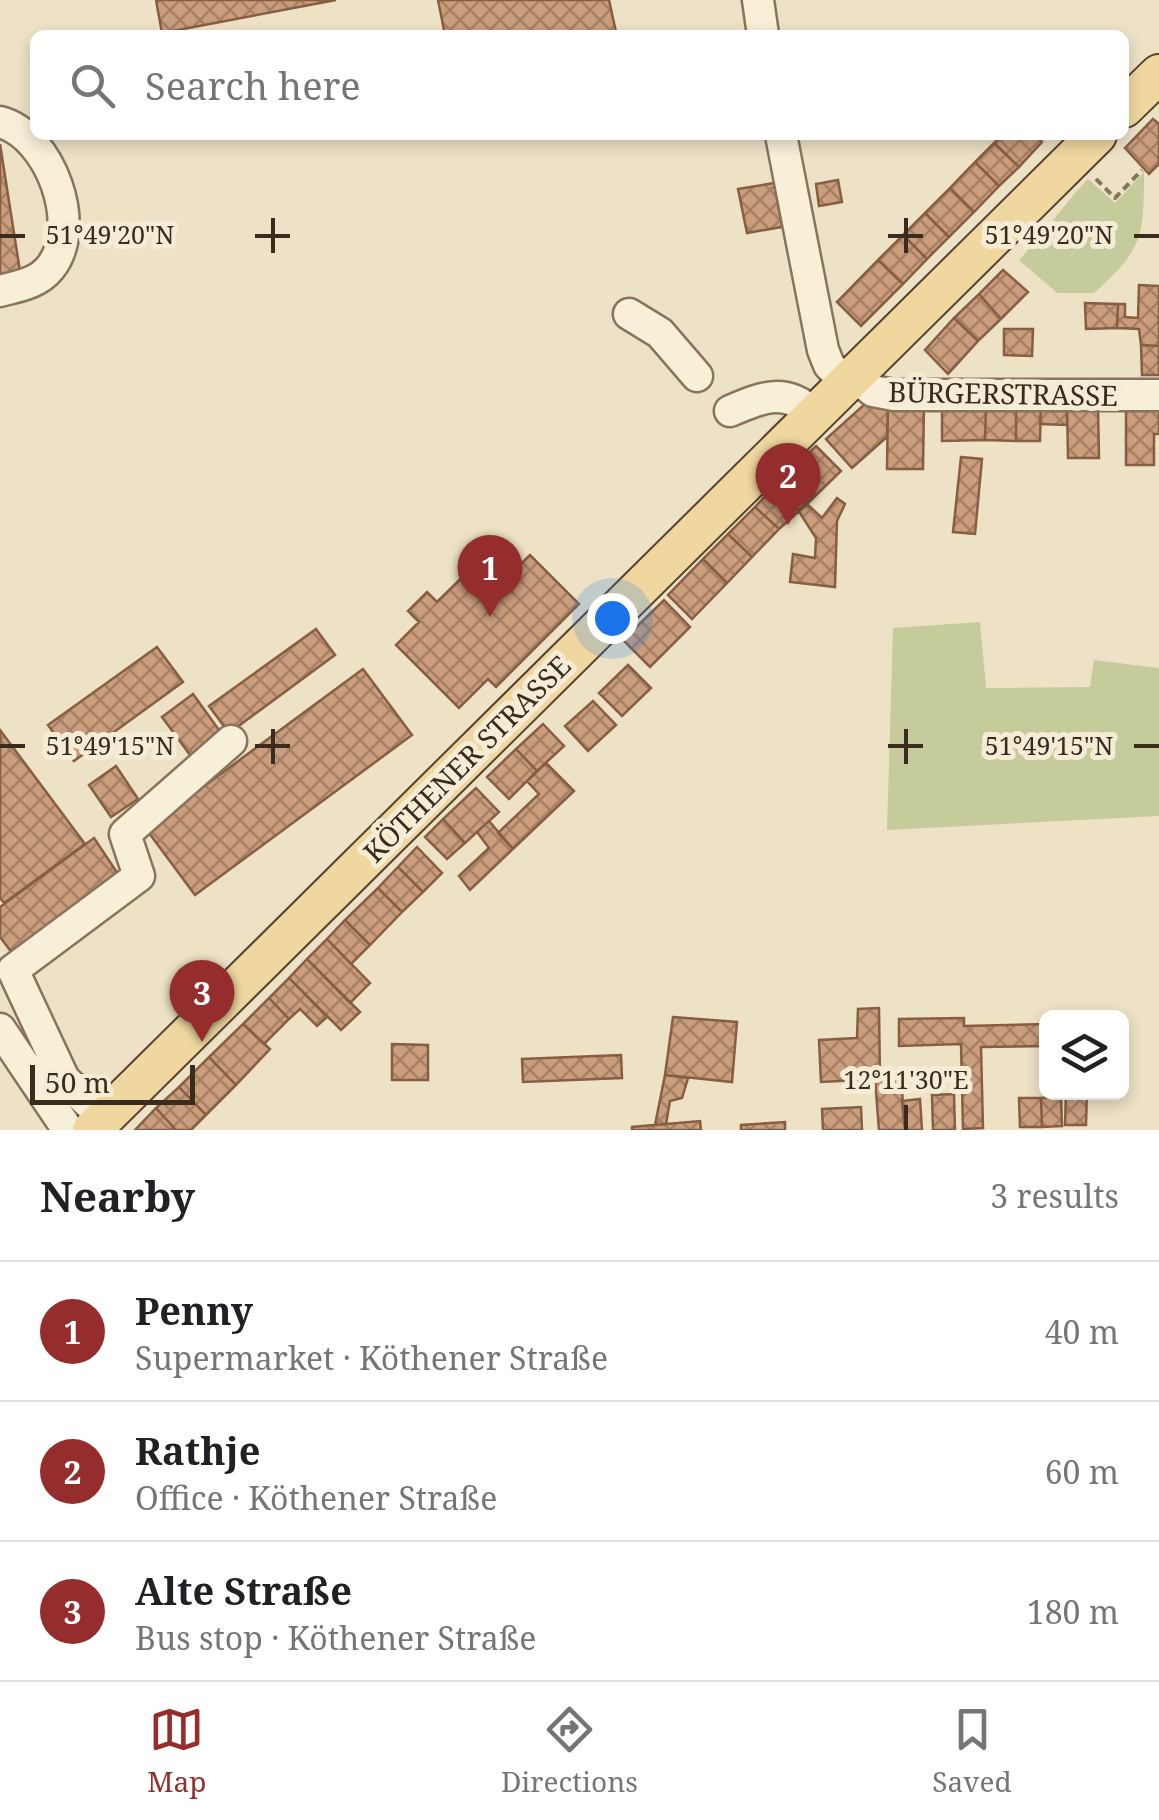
<!DOCTYPE html>
<meta charset="utf-8">
<style>
body{margin:0;font-family:"Noto Serif",serif;background:#f2f2f2;color:#202124}
.controls{position:absolute;right:30px;bottom:30px;display:grid;overflow:hidden;border-radius:15px;box-shadow:0 5px 15px #0003}
.controls button{width:90px;height:90px;display:grid;place-items:center;padding:0;border:0;border-bottom:2px solid #e0e0e0;background:#fff;color:#202124;font:50px sans-serif}
.scale{position:absolute;left:30px;bottom:25px;width:165px;box-sizing:border-box;padding-left:10px;border:5px solid #392c1f;border-top:0;font-size:28px;line-height:35px;white-space:nowrap;color:#392c1f;-webkit-text-stroke:8px #f5ecd5;paint-order:stroke}
.you{position:absolute;left:612px;top:618px;width:35px;height:35px;margin:-25px;border:8px solid #fff;border-radius:50%;background:#1a73e8;box-shadow:0 0 0 15px #1a73e833}
.badge{display:grid;place-items:center;width:65px;height:65px;border-radius:50%;background:#962d2d;color:#fff;font-size:32px;font-weight:700}
.pin{position:absolute;translate:-50% -82px;filter:drop-shadow(0 2px 5px #0008)}
.pin::after{content:'';position:absolute;top:52px;width:35px;height:30px;background:inherit;clip-path:polygon(0 0,100% 0,50% 100%)}
.list{margin:0;padding:0;list-style:none}
h2{display:flex;justify-content:space-between;align-items:center;height:130px;margin:0;padding:0 40px;font-size:42px}
h2 small{font-size:32px;font-weight:400;color:#757577}
.list li{display:grid;grid-template-columns:65px 1fr auto;gap:30px;align-items:center;box-sizing:border-box;height:140px;padding:0 40px;border-top:2px solid #e0e0e0}
.list b{display:block;font-size:38px;white-space:nowrap}
.list p{margin:0;font-size:32px;white-space:nowrap;color:#757577}
.list em{font-size:32px;font-style:normal;color:#757577}
.icon{flex:none;width:55px;height:55px;fill:none;stroke:currentColor;stroke-width:2;stroke-linecap:round;stroke-linejoin:round}
.map{position:relative;flex:none;width:1159px;height:1130px;overflow:hidden}
.search{position:absolute;background:#fff;box-shadow:0 5px 15px #0003;left:30px;right:30px;top:30px;height:110px;display:flex;align-items:center;gap:25px;box-sizing:border-box;padding:0 35px;border-radius:15px;color:#757577;font-size:38px}
.sheet{height:550px;background:#fff}
nav{display:flex;justify-content:space-around;align-items:center;box-sizing:border-box;height:140px;border-top:2px solid #e0e0e0;background:#fff;font-size:28px;color:#757577}
nav a{display:grid;justify-items:center;gap:5px}
nav .on{color:#962d2d}
.map>svg:first-child{display:block}
.grass{fill:#c5cb9a}
.building{fill:url(#building-cross-hatch);stroke:#875e42;stroke-width:2.5}
.lines{fill:none;stroke-linecap:round;stroke-linejoin:round}
.minor-casing{stroke:#88745c;stroke-width:35}
.major-casing{stroke:#564230;stroke-width:42}
.path{stroke:#88745c;stroke-width:4;stroke-dasharray:8 5;stroke-linecap:butt}
.minor{stroke:#f8efd9;stroke-width:30}
.major{stroke:#efd79f;stroke-width:38}
.ticks{fill:none;stroke:#392c1f;stroke-width:4}
.labels{text-anchor:middle;stroke-width:10;stroke-linejoin:round;paint-order:stroke}
.street-label{font-size:28px;fill:#392c1f;stroke:#f5ecd5}
.ticks-label{font-size:25px;text-anchor:middle;fill:#392c1f;stroke:#f5ecd5;stroke-width:10;stroke-linejoin:round;paint-order:stroke}
</style>
<div class="map">
<svg width="1159" height="1130" viewBox="0 0 1159 1130">
<defs>
<pattern id="building-cross-hatch" width="8" height="8" patternUnits="userSpaceOnUse" patternTransform="scale(2.5)"><rect width="8" height="8" fill="#ca9d7c"/><path d="M0 0l8 8M0 8l8-8" fill="none" stroke="#a58065"/></pattern>
</defs>
<rect width="100%" height="100%" fill="#ede2c6"/>
<path class="grass" d="M1144 172C1144 237 1143 249 1094 293H1057L1019 260C1044 234 1063 205 1088 179L1115 203Z
M980 622 986 688 1090 687 1094 660 1159 668V816L887 830 893 628Z"/>
<path class="building" d="M156 0H336L162 33Z
M438 0H609L616 32 445 35Z
M1153 119 1159 124V164L1149 174 1125 148Z
M1002 135H1035L1042 142 1019 167 994 143Z
M994 143 1019 167 999 186 975 162Z
M0 144 22 284 0 287Z
M975 162 999 186 974 212 950 188Z
M838 180 842 202 819 206 816 184Z
M774 183 782 227 747 233 738 189Z
M950 188 974 212 949 237 925 213Z
M925 213 949 237 927 259 903 235Z
M903 235 927 259 903 284 878 260Z
M878 260 903 284 861 326 837 302Z
M1003 270 1028 292 1001 319 979 294Z
M1139 285 1159 286V346L1141 345 1139 329 1117 328 1118 304H1125V317L1138 318Z
M979 294 1001 319 978 341 954 318Z
M1085 303 1118 304 1117 328 1086 329Z
M954 318 978 341 948 374 925 350Z
M1004 329H1033L1032 356 1004 355Z
M1141 345 1159 346V375H1142Z
M866 403H888L887 437 852 468 826 439Z
M888 403 924 404 923 469H887Z
M942 405 986 406 985 440 942 441Z
M986 406 1016 407V441L985 440Z
M1126 406H1159V434H1154V465H1126Z
M1016 407H1041L1040 441H1016Z
M1041 407H1067V425L1040 424Z
M1067 407H1098L1099 458H1068Z
M816 446 841 471 807 504 782 478Z
M961 457 982 459 975 534 953 532Z
M782 478 807 504 779 529 755 507Z
M837 498 845 504 837 521 835 587 790 582 793 554 815 558 816 538 798 510 807 504 822 518Z
M755 507 779 529 752 557 728 534Z
M728 534 752 557 727 583 703 559Z
M496 544 519 566 530 555 579 604 496 687 488 679 459 708 396 645 419 622 408 611 427 592 437 602Z
M703 559 727 583 692 619 668 595Z
M664 600 690 627 650 667 623 640Z
M316 629 335 655 229 733 209 706Z
M157 647 183 682 74 761 48 725Z
M628 665 651 688 622 716 599 693Z
M363 669 412 735 195 895 146 829Z
M193 694 224 737 193 759 162 717Z
M593 701 616 725 588 751 565 726Z
M543 724 564 746 537 771 516 749Z
M0 730 85 844 4 903 0 898Z
M516 749 537 771 509 799 487 777Z
M546 763 574 791 513 849 498 833 539 794 527 781Z
M116 766 138 799 111 817 89 785Z
M476 788 499 812 465 843 443 819Z
M443 819 465 843 447 859 425 837Z
M489 821 513 849 470 890 459 876 489 848 477 832Z
M94 838 118 874 12 953 0 937V907Z
M417 847 442 873 423 892 398 867Z
M398 867 423 892 402 912 378 888Z
M378 888 402 912 370 945 345 920Z
M345 920 370 945 351 964 327 939Z
M327 939 370 983 350 1003 307 959Z
M307 959 360 1012 341 1030 289 978Z
M289 978 327 1017 317 1026 300 1009 289 1019 269 998Z
M269 998 289 1019 264 1044 243 1024Z
M879 1008 880 1079 821 1082 819 1040 857 1038 858 1009Z
M673 1017 737 1022 732 1082 665 1075Z
M964 1018V1026L1046 1024V1046L981 1047 983 1128 963 1129 961 1044 899 1046V1019Z
M243 1024 270 1049 236 1085 209 1057Z
M392 1044 428 1045V1080H392Z
M621 1055 622 1078 523 1082 522 1059Z
M209 1057 236 1085 206 1115 179 1087Z
M665 1075 688 1078 682 1098 670 1101 666 1124 655 1125Z
M901 1077 905 1130H879L875 1079Z
M179 1087 206 1115 191 1130H176L156 1108Z
M1066 1092H1087L1086 1125H1065Z
M954 1094 955 1130H933L932 1095Z
M1061 1097 1062 1126 1042 1127 1041 1098Z
M1019 1098H1041L1042 1127H1020Z
M920 1099 922 1130H905L902 1101Z
M861 1107 862 1130H823L822 1109Z
M156 1108 176 1130H135Z
M700 1121 701 1130H632V1127Z
M785 1122V1130H741V1125Z"/>
<g class="lines">
<defs>
<path id="minor" d="M758 0 763 35
M0 122C50 135 84 227 50 268 37 284 18 286 0 291
M781 135 823 350 829 365 846 383
M629 314 660 333 697 376
M853 375 873 391 894 395H1159
M730 411C763 397 786 387 814 414
M0 1029 68 1130
M104 1118 64 1079 13 970 139 876 125 834 231 741"/>
<path id="major" d="M1124 108 1159 74
M92 1130 1097 135"/>
</defs>
<use href="#minor" class="minor-casing"/>
<use href="#major" class="major-casing"/>
<path class="path" d="M1096 179 1115 198 1142 170"/>
<use href="#minor" class="minor"/>
<use href="#major" class="major"/>
</g>
<path class="ticks" d="M273 218V253M906 218V253M0 236H25M255 236H290M888 236H923M1134 236H1159M273 729V764M906 729V764M0 746H25M255 746H290M888 746H923M1134 746H1159M906 1105V1130"/>
<g class="labels">
<g class="street-label">
<text transform="translate(1003 394) rotate(1)" y="10">BÜRGERSTRASSE</text>
<text transform="translate(467 759) rotate(-45)" y="10">KÖTHENER STRASSE</text>
</g>
</g>
<g class="ticks-label">
<text x="110" y="244">51°49'20"N</text>
<text x="1049" y="244">51°49'20"N</text>
<text x="110" y="755">51°49'15"N</text>
<text x="1049" y="755">51°49'15"N</text>
<text x="906" y="1089">12°11'30"E</text>
</g>
</svg>
<div class="controls">
<button><svg class="icon" aria-label="layers" viewBox="0 0 24 24"><path d="M12 4l9 5-9 5-9-5zM3 14l9 5 9-5"/></svg></button>
</div>
<div class="scale">50 m</div>
<div class="you"></div>
<div class="pin badge" style="left:490px;top:617px">1</div>
<div class="pin badge" style="left:788px;top:525px">2</div>
<div class="pin badge" style="left:202px;top:1042px">3</div>
<div class="search"><svg class="icon" aria-label="search" viewBox="0 0 24 24"><circle cx="10" cy="10" r="6"/><path d="M15 15l6 6"/></svg>Search here</div>
</div>
<section class="sheet">
<h2>Nearby<small>3 results</small></h2>
<ul class="list">
<li><span class="badge">1</span><div><b>Penny</b><p>Supermarket · Köthener Straße</p></div><em>40 m</em></li>
<li><span class="badge">2</span><div><b>Rathje</b><p>Office · Köthener Straße</p></div><em>60 m</em></li>
<li><span class="badge">3</span><div><b>Alte Straße</b><p>Bus stop · Köthener Straße</p></div><em>180 m</em></li>
</ul>
</section>
<nav>
<a class="on"><svg class="icon" aria-label="map" viewBox="0 0 24 24"><path d="M3 6l6-2 6 2 6-2v14l-6 2-6-2-6 2zM9 4v14M15 6v14"/></svg>Map</a>
<a><svg class="icon" aria-label="directions" viewBox="0 0 24 24"><path d="M12 3l9 9-9 9-9-9zM9 14v-3h6M13 9l2 2-2 2"/></svg>Directions</a>
<a><svg class="icon" aria-label="saved" viewBox="0 0 24 24"><path d="M7 4h10v16l-5-4-5 4z"/></svg>Saved</a>
</nav>
